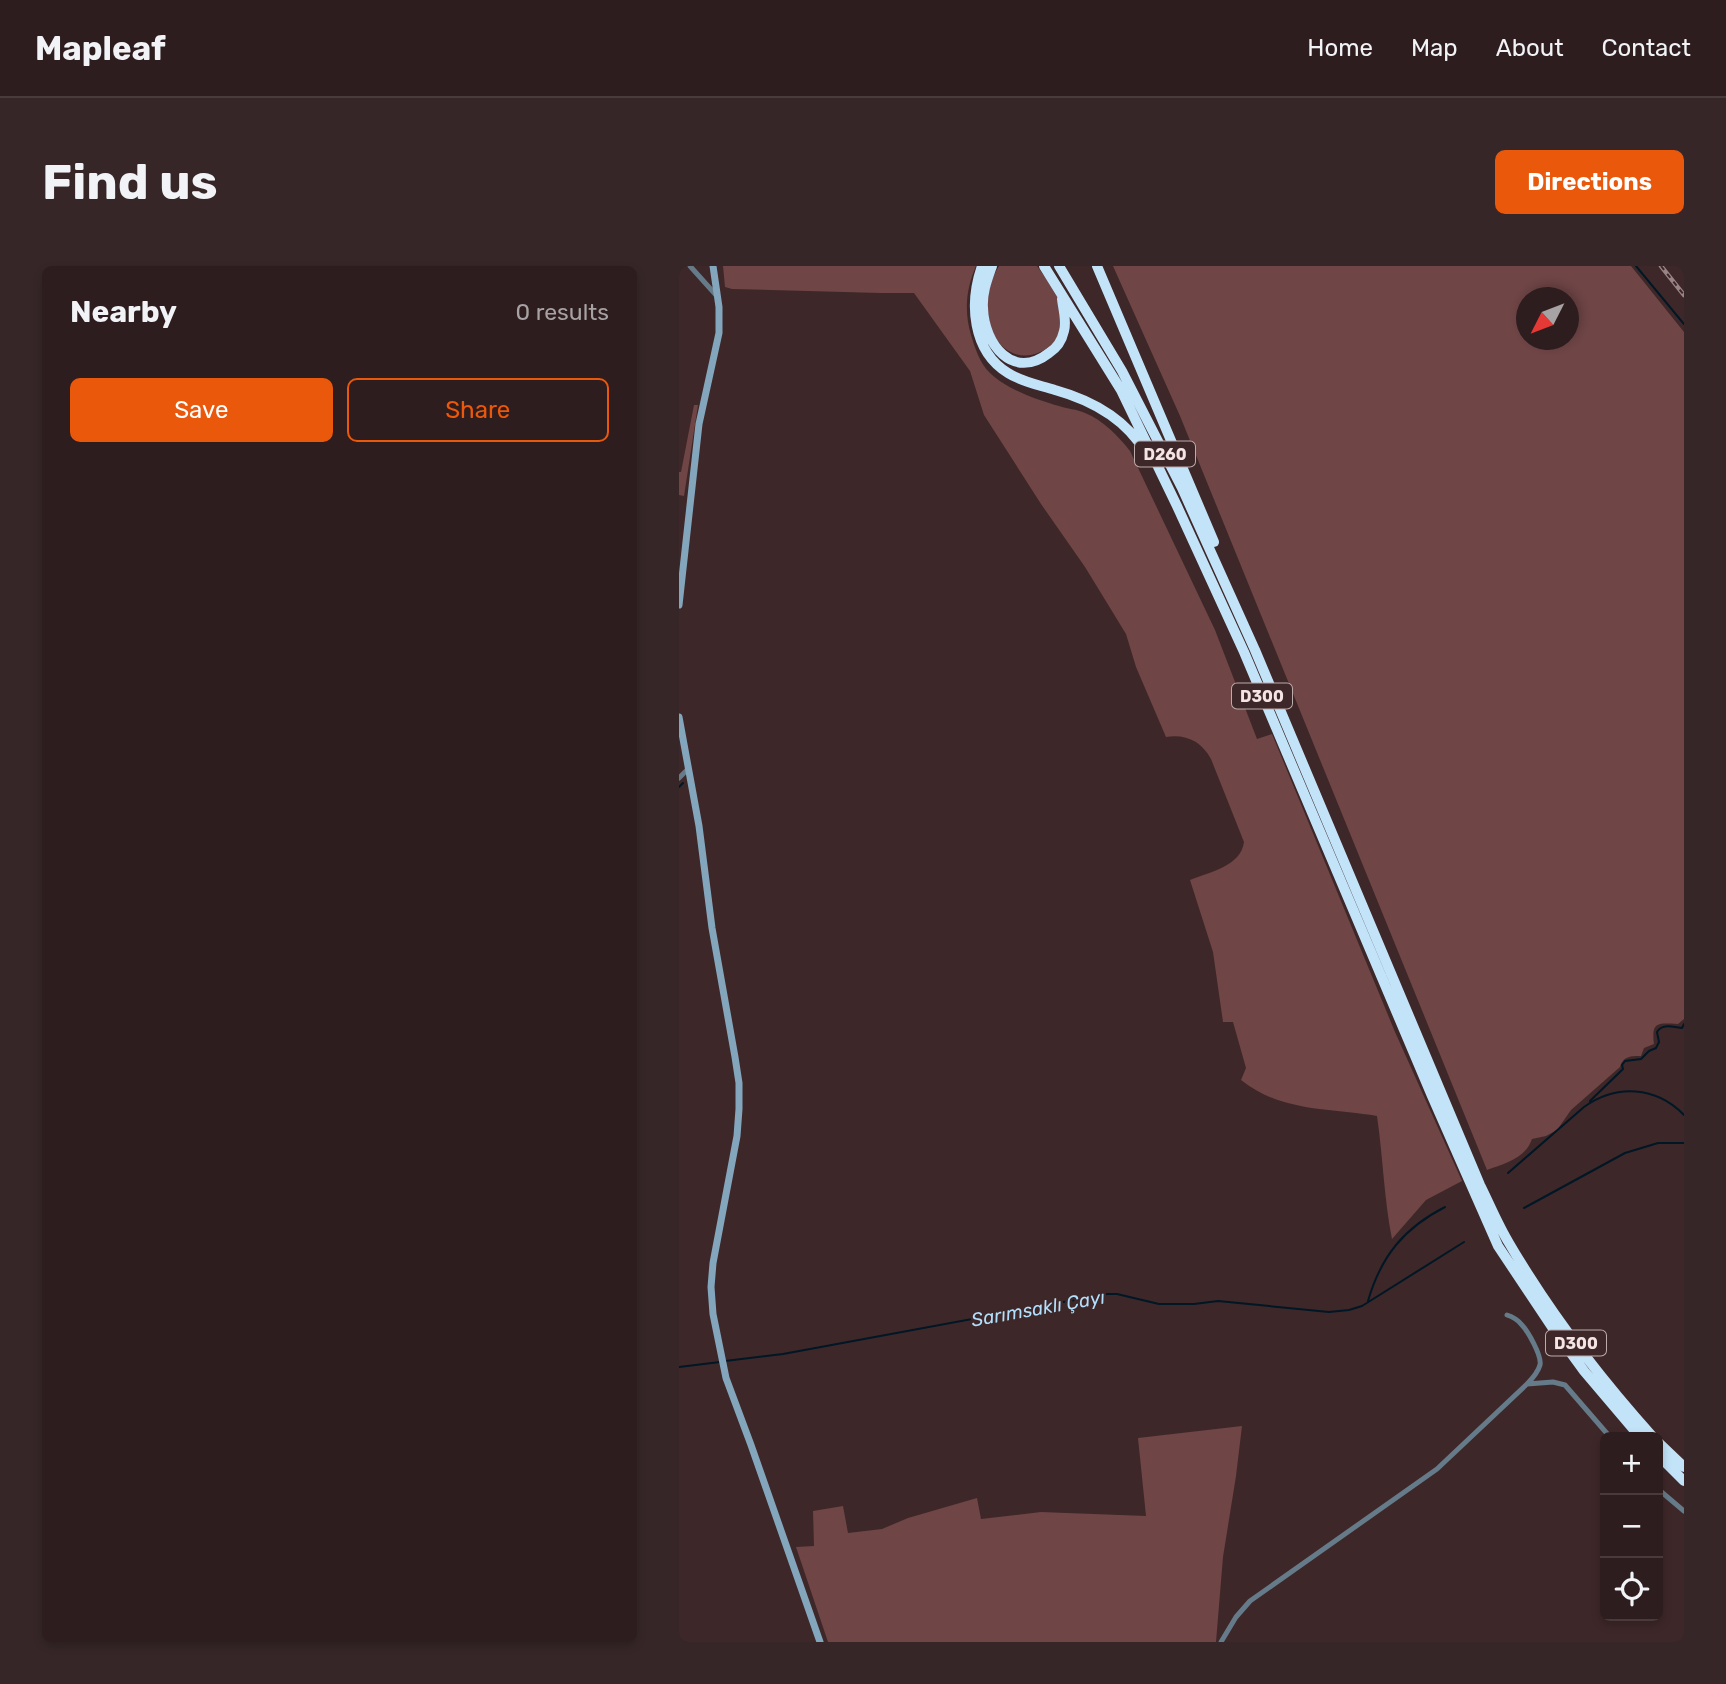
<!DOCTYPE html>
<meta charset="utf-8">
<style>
body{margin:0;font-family:Rubik,sans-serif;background:#362627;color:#f1f3f6}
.controls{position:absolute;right:21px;bottom:21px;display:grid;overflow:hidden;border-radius:10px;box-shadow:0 4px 10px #0003}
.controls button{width:63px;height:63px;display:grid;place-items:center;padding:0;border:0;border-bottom:2px solid #493b3c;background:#2e1d1e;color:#f1f3f6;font:35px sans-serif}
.compass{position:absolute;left:837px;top:21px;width:63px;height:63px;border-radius:50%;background:#2e1d1e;box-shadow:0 4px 10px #0003;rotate:228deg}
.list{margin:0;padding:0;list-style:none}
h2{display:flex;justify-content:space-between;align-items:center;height:91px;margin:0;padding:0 28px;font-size:30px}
h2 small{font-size:23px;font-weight:400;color:#a7a2a4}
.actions{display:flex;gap:14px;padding:21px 28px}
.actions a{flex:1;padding:16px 0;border:2px solid #ea580c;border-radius:10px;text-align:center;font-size:24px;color:#ea580c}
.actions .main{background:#ea580c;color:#fff}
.icon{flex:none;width:38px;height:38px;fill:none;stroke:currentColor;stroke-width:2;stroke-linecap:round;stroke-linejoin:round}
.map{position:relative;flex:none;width:1005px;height:1376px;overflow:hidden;border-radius:10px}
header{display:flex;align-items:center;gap:42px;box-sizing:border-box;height:98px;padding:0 35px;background:#2e1d1e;border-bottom:2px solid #493b3c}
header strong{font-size:33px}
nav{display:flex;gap:38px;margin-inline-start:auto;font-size:24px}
.intro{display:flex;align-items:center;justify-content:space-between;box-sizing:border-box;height:168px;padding:0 42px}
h1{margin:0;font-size:49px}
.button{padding:18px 32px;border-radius:10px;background:#ea580c;color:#fff;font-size:24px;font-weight:700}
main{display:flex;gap:42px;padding:0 42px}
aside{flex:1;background:#2e1d1e;border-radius:10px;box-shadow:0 4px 10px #0003}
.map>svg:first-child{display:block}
.green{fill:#6f4546;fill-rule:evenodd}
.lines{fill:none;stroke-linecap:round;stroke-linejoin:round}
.stream{stroke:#001726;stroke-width:2}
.street{stroke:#657b89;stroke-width:5}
.secondary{stroke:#83a6bc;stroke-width:7}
.highway{stroke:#c2e3f8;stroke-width:10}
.rail-casing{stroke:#988485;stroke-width:4.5}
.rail{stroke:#3e2728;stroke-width:2;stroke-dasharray:5;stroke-linecap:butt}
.labels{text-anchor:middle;stroke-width:5;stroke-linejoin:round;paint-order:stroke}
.shield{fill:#3e2728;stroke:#bdabac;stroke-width:2}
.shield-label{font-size:16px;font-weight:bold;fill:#f4e4e4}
.water-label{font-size:19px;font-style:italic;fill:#b1dffc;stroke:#3e2728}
</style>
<header>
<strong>Mapleaf</strong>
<nav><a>Home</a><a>Map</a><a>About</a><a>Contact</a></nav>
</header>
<div class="intro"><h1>Find us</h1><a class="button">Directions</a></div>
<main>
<aside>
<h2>Nearby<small>0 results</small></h2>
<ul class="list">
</ul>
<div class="actions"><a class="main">Save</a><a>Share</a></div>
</aside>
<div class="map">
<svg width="1005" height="1376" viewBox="0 0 1005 1376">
<rect width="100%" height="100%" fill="#3e2728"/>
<path class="green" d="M44 0H297C287 23 285 45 292 69 296 82 301 98 311 107 327 123 359 134 380 140 388 143 398 143 406 147 424 154 439 170 451 185L536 364 578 473 593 468 716 766 783 915 747 934 713 973C705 933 704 891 698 850 649 842 602 846 562 814L567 802 554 756H544L534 686 511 614C531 606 562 600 565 576L532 493C522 475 507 468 487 471L457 401 447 368 406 301 362 238 305 149 291 105 235 27H201L53 23 46 21Z
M320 0H358C365 10 375 21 380 32 403 88 318 120 309 47 307 31 311 14 320 0Z
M434 0H952L1005 66V753L999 758C979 757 972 755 975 778L965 782 962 790C952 790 944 790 941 801L892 844 878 864 867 870 853 873C846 893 826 897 808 904L501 150ZM848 32H890V74H848Z
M15 139H19L5 230 0 229V206H2Z
M563 1160 557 1210 544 1291 537 1376H149L117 1281 135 1280 134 1245 164 1240 169 1267 203 1263 229 1252 298 1232 302 1253 362 1246 467 1250 459 1172Z"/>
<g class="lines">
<path class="stream" d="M957 0 1005 58
M0 521 4 517
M911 835 944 803 943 799 946 795 962 793 970 785 977 782 980 776 978 766C983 757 994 761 1003 762L1005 758
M829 907 905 841C937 818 977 820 1005 849
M845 942 946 887 979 877H1005
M689 1035C702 990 725 962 766 941
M46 1095 104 1088 428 1028H438L480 1038H515L539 1035 650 1046 670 1044 683 1040 785 976
M0 1101 41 1096"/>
<path class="street" d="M11 0 37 29
M0 512 9 503
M848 1118 874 1116 886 1119 931 1171
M979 1223 1005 1245
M542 1376 557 1351 571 1335 758 1203 848 1118C853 1113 859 1106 861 1099 863 1090 849 1065 842 1058 838 1053 834 1051 828 1049"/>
<path class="secondary" d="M0 339 20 158 40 67V41L34 0
M0 451 20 560 33 662 56 791 60 817V843L58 870 34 997 32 1021 34 1048 47 1112 72 1179 141 1376"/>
<path class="highway" d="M303 0C290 37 293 85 329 107 343 116 360 119 376 124 412 134 447 153 467 187
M313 0C308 14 303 27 304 42 305 78 334 115 370 87 378 82 383 74 385 65 388 55 384 43 383 33
M365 0 442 124 498 240 565 386 753 830 819 980 873 1061 905 1105 961 1171
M380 0 443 105 503 222 576 384 801 919C811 939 819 959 830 977 871 1047 920 1111 974 1171
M418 0 535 276
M979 1176 1005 1201
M979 1189 1005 1215"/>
<defs>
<path id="rail" d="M982 0 1005 29"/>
</defs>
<use href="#rail" class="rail-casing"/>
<use href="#rail" class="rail"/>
</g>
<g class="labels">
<g class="shield">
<rect x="456" y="175.5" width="60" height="25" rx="5"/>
<rect x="553" y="417.5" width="60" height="25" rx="5"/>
<rect x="867" y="1064.5" width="60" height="25" rx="5"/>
</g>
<g class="shield-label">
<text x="486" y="194">D260</text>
<text x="583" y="436">D300</text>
<text x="897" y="1083">D300</text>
</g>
<g class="water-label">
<text transform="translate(359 1042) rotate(-10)" y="7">Sarımsaklı Çayı</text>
</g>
</g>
</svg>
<div class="controls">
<button>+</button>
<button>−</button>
<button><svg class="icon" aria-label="locate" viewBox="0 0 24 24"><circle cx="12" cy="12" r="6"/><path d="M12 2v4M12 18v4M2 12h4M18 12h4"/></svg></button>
</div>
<svg class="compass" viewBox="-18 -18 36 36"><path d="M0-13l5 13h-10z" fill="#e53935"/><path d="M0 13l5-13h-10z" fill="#a7a2a4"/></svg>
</div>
</main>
